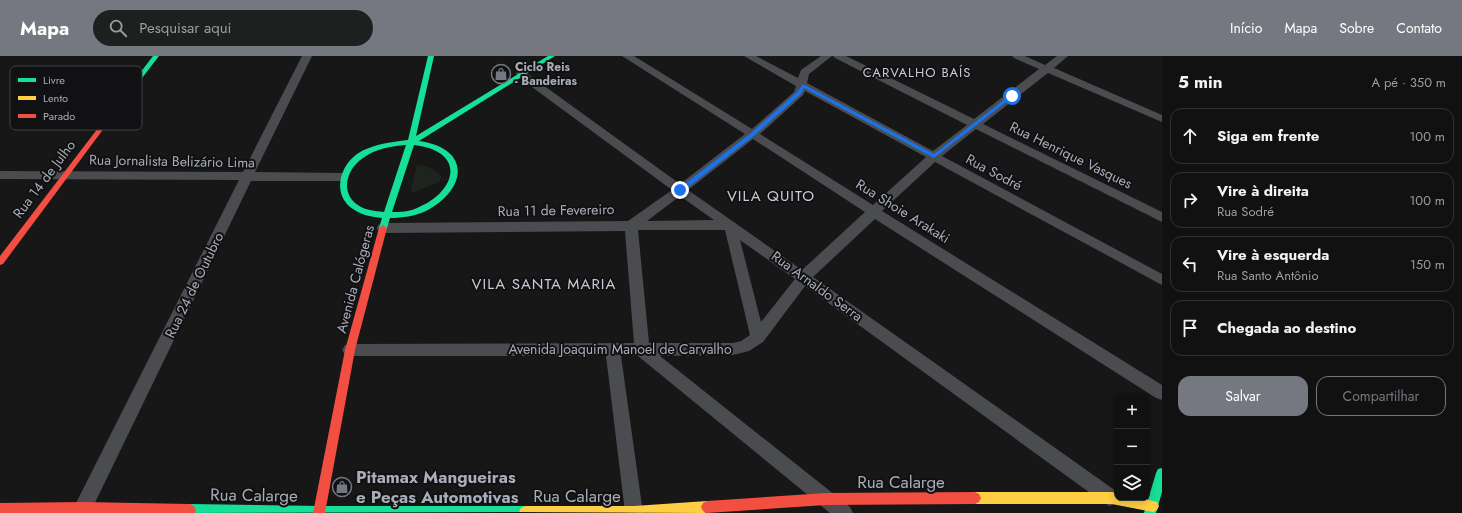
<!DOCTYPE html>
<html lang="pt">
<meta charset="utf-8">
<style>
body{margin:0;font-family:Jost,sans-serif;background:#1e1f1f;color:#f1f3f6}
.controls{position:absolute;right:12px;bottom:12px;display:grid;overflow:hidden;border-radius:8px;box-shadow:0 2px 10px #0003}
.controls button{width:36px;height:36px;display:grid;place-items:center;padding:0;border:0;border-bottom:1px solid #303131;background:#111;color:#f1f3f6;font:20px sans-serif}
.stop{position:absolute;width:12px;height:12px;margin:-9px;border:3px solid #1a73e8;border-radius:50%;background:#fff}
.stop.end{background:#1a73e8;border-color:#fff;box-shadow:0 1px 4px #0008}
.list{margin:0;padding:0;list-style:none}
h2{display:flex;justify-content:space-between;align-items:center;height:52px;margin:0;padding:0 16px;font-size:17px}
h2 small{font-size:13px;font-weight:400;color:#9c9d9f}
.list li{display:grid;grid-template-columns:26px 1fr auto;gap:12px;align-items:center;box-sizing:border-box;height:56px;margin:0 8px 8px;padding:0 8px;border:1px solid #303131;border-radius:12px}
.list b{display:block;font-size:15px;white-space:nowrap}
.list p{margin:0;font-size:13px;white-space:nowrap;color:#9c9d9f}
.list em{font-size:13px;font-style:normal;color:#9c9d9f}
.actions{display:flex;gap:8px;padding:12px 16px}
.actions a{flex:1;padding:9px 0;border:1px solid #757880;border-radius:12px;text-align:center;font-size:14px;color:#757880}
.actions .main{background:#757880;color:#fff}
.icon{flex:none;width:22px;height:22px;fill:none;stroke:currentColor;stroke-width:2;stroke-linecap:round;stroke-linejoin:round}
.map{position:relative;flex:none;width:1162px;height:457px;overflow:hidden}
header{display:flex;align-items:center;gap:24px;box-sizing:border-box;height:56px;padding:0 20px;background:#757880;color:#fff}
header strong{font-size:19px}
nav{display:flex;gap:22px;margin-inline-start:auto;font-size:14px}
.search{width:280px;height:36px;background:#1e1f1f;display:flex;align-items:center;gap:10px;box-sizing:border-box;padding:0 14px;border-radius:22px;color:#9c9d9f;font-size:15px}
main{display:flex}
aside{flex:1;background:#111}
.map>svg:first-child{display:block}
.green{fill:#1d241e}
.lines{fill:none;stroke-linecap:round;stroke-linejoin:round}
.street{fill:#4b4c50;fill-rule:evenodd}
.fast{fill:#16e098;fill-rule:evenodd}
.slow{fill:#ffcf43;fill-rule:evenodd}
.jam{fill:#f24e42;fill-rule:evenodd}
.route{fill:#1a73e8}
.labels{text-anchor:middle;stroke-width:4;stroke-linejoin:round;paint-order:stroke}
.far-poi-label{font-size:12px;font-weight:bold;fill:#a8adb8;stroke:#111113;text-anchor:start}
.far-neighbourhood-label{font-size:13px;letter-spacing:1px;fill:#c9ccd4;stroke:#111113}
.street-label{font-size:14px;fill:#a8adb8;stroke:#111113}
.neighbourhood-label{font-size:15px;letter-spacing:1px;fill:#c9ccd4;stroke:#111113}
.near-poi-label{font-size:17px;font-weight:bold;fill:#a8adb8;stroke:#111113;text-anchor:start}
.near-street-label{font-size:17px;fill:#a8adb8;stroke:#111113}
.key{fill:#111113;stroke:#3e4045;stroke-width:1}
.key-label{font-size:11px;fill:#a8adb8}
</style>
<header>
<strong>Mapa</strong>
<div class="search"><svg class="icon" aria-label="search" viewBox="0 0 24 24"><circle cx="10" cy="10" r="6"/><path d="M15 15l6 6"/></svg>Pesquisar aqui</div>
<nav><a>Início</a><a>Mapa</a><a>Sobre</a><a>Contato</a></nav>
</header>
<main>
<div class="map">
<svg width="1162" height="457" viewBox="0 0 1162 457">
<rect width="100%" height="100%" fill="#171717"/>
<path class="green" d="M417 109C428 109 434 113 442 121L439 126 412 137 411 132Z"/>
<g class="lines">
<path class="street" d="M302 0H312L255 116 343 117 347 118 349 121 347 124 343 125H251L90 457H71L239 124 0 123V115L243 116Z
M622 0H634L752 73 794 36 796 30 744 0H756L798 22 801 14 821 0H832L809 18 807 27 933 95 967 69 835 2 833 0H846L974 63 1039 13 1014 2 1012 0H1025L1045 9 1057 0H1068L1054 12 1162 59V66L1048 17 983 68 1162 156V166L976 73 942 100 1162 218V229L935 106 882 155 1162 329V344L1156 342 875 163 813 221 1116 435 1117 442H1118L1116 447 1110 450 1104 447 805 230 763 286 749 295 733 299 660 300 850 451 853 457H830L638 300H621L643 457 625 456 606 300H350L345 299 342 294 345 289 350 288 634 287 625 175 383 177 378 175 377 172 378 169 383 167 628 165 672 134 517 20 516 18 517 16H525L680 128 745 78ZM805 35 926 101 873 149 760 78 803 39ZM753 83 865 156 802 214 688 134ZM680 140 714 164 647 165ZM638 174H725L750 279 741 285 733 287H649ZM740 184 795 223 761 266Z"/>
<path class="fast" d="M153 0H159L122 48H118V46Z
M428 0H434L416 80 548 0H555L419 85C471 92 468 133 426 155 415 160 402 162 390 162L387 172 383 175 379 172 382 162C372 161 361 159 353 153 332 139 339 111 357 98 372 88 391 86 408 84ZM406 89 384 156C374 155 363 154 355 147 340 133 348 112 363 102 375 93 391 90 406 89ZM414 89C467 95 457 136 417 152 409 156 400 156 392 156Z
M1162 412V436L1156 457H1144L1156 417 1158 413Z
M190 448 320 450H525L529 452 531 456 185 457 184 454 186 450Z"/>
<path class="slow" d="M975 436H1112L1117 437V442H1141L1157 446 1159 450 1157 454 1153 456 1112 448H975L971 446 969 442 971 438Z
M707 445 711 447 713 451 711 455 704 457 519 456 521 452 525 450H634Z"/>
<path class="jam" d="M120 45 122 46V48L3 208 0 209V200L118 46Z
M383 169 387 172 355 294 325 457H313L345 294 379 172Z
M975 436 979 438 981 442 979 446 975 448 826 449 707 457 703 455 701 451 703 447 707 445 826 437Z
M83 446 190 448 194 450 196 454 195 457H0V447Z"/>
</g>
<path class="route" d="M803 28 934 98 1010 39 1014 40 934 102 804 32 801 38 755 79 682 136H678V133L751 77 797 36Z"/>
<defs>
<symbol id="shop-ring" viewBox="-11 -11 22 22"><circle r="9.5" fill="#111113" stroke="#757880" stroke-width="1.5"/><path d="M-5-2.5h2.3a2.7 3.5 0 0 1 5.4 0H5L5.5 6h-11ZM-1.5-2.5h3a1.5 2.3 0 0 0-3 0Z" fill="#757880"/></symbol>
</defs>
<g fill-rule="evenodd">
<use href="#shop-ring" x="490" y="7" width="22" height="22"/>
<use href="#shop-ring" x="331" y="420" width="22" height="22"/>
</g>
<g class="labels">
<g class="far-poi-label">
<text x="515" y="15">Ciclo Reis<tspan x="515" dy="14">- Bandeiras</tspan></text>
</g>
<g class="far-neighbourhood-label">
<text x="917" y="21">CARVALHO BAÍS</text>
</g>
<g class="street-label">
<text transform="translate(1071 99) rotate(26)" y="5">Rua Henrique Vasques</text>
<text transform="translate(172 105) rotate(1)" y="5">Rua Jornalista Belizário Lima</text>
<text transform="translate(994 116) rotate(28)" y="5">Rua Sodré</text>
<text transform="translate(44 123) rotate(-53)" y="5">Rua 14 de Julho</text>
<text transform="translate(556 154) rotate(-1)" y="5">Rua 11 de Fevereiro</text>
<text transform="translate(903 155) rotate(32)" y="5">Rua Shoie Arakaki</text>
<text transform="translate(355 223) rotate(-75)" y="5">Avenida Calógeras</text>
<text transform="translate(194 229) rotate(-64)" y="5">Rua 24 de Outubro</text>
<text transform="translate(817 230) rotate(36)" y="5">Rua Arnaldo Serra</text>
<text x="620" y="298">Avenida Joaquim Manoel de Carvalho</text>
</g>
<g class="neighbourhood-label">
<text x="771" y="145">VILA QUITO</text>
<text x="544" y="233">VILA SANTA MARIA</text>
</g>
<g class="near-poi-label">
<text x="356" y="427">Pitamax Mangueiras<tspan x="356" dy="20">e Peças Automotivas</tspan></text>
</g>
<g class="near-street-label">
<text x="901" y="432">Rua Calarge</text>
<text transform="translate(254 439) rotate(1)" y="6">Rua Calarge</text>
<text x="577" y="446">Rua Calarge</text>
</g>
</g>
<rect x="10" y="10" width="132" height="64" rx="6" class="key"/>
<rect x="18" y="22" width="18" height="4" fill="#16e098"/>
<rect x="18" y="40" width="18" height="4" fill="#ffcf43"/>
<rect x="18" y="58" width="18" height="4" fill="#f24e42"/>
<g class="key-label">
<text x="43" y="28">Livre</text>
<text x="43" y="46">Lento</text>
<text x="43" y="64">Parado</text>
</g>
</svg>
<div class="controls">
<button>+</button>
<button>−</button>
<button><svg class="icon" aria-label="layers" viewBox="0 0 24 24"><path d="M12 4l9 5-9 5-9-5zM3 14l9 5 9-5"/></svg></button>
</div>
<div class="stop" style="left:1012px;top:40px"></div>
<div class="stop end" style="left:680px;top:134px"></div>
</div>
<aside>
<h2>5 min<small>A pé · 350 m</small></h2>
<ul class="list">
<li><svg class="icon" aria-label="ahead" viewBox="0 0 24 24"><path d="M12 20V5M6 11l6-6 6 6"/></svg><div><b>Siga em frente</b></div><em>100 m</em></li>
<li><svg class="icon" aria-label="right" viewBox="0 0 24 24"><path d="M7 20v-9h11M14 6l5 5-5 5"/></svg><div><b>Vire à direita</b><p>Rua Sodré</p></div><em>100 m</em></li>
<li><svg class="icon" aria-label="left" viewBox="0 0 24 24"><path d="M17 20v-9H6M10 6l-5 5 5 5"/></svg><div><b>Vire à esquerda</b><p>Rua Santo Antônio</p></div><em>150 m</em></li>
<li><svg class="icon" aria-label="arrive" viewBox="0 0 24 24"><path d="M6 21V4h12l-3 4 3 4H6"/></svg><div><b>Chegada ao destino</b></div></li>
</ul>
<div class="actions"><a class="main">Salvar</a><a>Compartilhar</a></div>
</aside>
</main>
